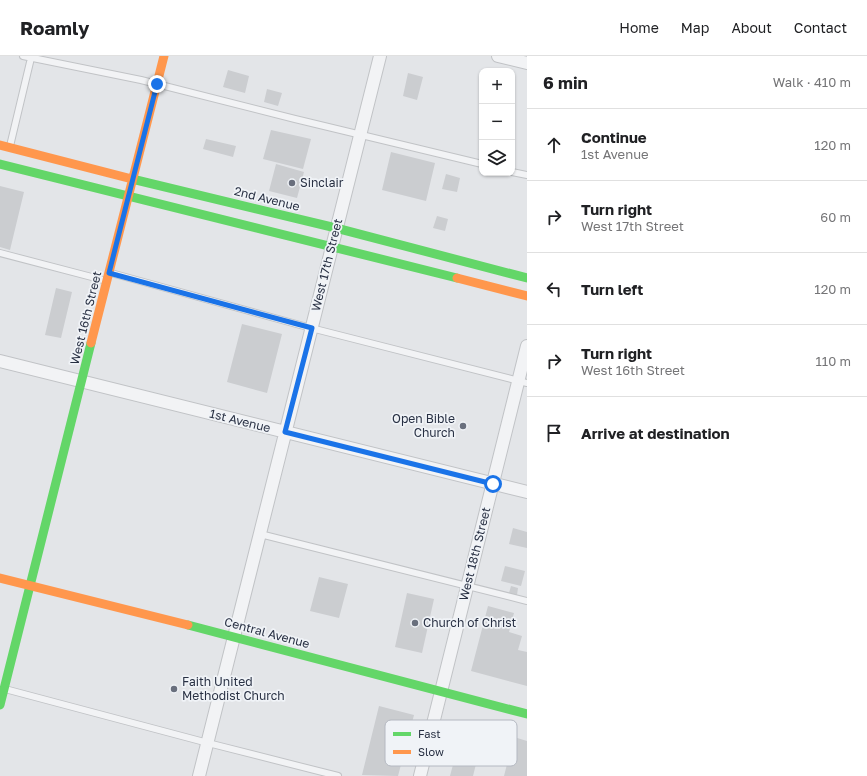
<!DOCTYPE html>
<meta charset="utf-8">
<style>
body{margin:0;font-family:"Golos Text",sans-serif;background:#f6f6f6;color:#202124}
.controls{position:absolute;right:12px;top:12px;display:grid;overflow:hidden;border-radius:8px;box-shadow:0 1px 3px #0004}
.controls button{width:36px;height:36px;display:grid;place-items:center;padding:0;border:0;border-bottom:1px solid #e0e0e0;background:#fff;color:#202124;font:20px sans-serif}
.stop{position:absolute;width:12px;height:12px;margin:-9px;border:3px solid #1a73e8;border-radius:50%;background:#fff}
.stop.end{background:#1a73e8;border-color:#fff;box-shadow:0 1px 4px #0008}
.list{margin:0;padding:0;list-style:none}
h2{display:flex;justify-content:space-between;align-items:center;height:52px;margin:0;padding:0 16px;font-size:17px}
h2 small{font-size:13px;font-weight:400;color:#757577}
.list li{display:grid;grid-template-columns:26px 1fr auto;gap:12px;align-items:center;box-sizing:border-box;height:72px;padding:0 16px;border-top:1px solid #e0e0e0}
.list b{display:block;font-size:15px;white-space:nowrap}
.list p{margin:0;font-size:13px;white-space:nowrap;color:#757577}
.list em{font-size:13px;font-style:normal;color:#757577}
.icon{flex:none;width:22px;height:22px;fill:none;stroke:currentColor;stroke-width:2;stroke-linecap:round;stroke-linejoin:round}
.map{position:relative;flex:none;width:527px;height:720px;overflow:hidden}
header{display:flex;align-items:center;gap:24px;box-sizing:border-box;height:56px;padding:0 20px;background:#fff;border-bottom:1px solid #e0e0e0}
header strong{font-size:19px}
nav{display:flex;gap:22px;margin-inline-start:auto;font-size:14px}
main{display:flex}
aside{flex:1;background:#fff}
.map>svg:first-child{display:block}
.building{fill:#cbcdd0}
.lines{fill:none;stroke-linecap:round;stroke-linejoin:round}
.lane-casing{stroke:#c1c3c6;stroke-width:8}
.street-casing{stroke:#c1c3c6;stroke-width:14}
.lane{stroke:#f2f3f5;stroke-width:6}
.street{stroke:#f2f3f5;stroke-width:12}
.fast{stroke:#63d668;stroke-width:9}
.slow{stroke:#ff974d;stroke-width:9}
.route{stroke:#1a73e8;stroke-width:5}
.poi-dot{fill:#696f7d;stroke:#f0f3f7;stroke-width:1.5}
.labels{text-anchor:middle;stroke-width:3.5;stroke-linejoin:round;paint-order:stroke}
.poi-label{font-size:12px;fill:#283043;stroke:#f0f3f7;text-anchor:start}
.street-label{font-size:12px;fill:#283043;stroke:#f0f3f7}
.key{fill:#f0f3f7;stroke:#b4b8c1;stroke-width:1}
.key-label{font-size:11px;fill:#283043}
</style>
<header>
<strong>Roamly</strong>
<nav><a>Home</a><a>Map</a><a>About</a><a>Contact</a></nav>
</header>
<main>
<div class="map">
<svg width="527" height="720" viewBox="0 0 527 720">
<rect width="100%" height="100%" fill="#e3e5e8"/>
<path class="building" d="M228 14 249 20 245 37 223 31Z
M408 17 423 21 417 44 403 40Z
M267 33 282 37 278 50 264 46Z
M271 74 311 83 303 113 263 103Z
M206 83 236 90 233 101 203 93Z
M391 96 435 107 426 145 382 134Z
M276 108 304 116 297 142 269 135Z
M446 118 460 122 457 136 442 133Z
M0 130 24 136 10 194 0 191Z
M437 160 448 163 445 175 433 172Z
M56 232 72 236 61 282 45 279Z
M242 268 282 278 267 337 227 326Z
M513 472 527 476V492L509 488Z
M505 510 525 515 521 530 501 525Z
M319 521 348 528 339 562 310 555Z
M511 530 518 532 517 539 509 537Z
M407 537 434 543 422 597 395 591Z
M488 550 514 557 509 576 522 580 518 594 527 596V630L471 615Z
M379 650 414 659 398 720 362 719Z
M463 671 484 676 473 720H450Z
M514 681 527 685V720H504Z"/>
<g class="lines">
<defs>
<path id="lane" d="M23 0 141 24 295 63 482 108
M10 90 31 2
M512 116 527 119
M0 197 107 225
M111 217 311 272 527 327
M260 478 527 545
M5 633 208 687 338 720"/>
<path id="street" d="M498 0 527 7
M0 305 527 436
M199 720 380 0
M420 720 527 290"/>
</defs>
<use href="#lane" class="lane-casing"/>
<use href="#street" class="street-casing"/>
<use href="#lane" class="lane"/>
<use href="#street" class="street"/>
<path class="fast" d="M0 108 457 222
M132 123 336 172 527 222
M188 569 527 658
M0 649 91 287"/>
<path class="slow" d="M0 89 132 123
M457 222 527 240
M91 287 164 0
M0 522 188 569"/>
</g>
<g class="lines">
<path class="route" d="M157 28 109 217 312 272 285 376 493 428"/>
</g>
<g class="poi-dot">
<circle cx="292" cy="127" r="4"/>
<circle cx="463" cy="370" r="4"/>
<circle cx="415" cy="567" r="4"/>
<circle cx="174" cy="633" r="4"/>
</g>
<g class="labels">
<g class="poi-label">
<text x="300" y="131">Sinclair</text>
<text x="455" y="367" text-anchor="end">Open Bible<tspan x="455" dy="14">Church</tspan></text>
<text x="423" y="571">Church of Christ</text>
<text x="182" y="630">Faith United<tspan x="182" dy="14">Methodist Church</tspan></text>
</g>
<g class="street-label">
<text transform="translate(267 143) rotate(14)" y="4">2nd Avenue</text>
<text transform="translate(327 209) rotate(-76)" y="4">West 17th Street</text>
<text transform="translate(86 262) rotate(-76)" y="4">West 16th Street</text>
<text transform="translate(240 365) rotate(14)" y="4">1st Avenue</text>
<text transform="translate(475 498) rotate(-76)" y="4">West 18th Street</text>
<text transform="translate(267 577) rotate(15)" y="4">Central Avenue</text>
</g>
</g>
<rect x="385" y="664" width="132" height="46" rx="6" class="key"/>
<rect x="393" y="676" width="18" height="4" fill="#63d668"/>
<rect x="393" y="694" width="18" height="4" fill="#ff974d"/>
<g class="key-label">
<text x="418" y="682">Fast</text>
<text x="418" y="700">Slow</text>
</g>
</svg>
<div class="controls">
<button>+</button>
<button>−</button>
<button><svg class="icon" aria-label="layers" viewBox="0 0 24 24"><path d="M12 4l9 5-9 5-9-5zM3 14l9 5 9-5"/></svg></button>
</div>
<div class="stop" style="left:493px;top:428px"></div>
<div class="stop end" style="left:157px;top:28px"></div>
</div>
<aside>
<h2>6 min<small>Walk · 410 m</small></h2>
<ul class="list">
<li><svg class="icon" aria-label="ahead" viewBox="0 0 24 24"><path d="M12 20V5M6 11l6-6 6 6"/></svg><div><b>Continue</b><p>1st Avenue</p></div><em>120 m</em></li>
<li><svg class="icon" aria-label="right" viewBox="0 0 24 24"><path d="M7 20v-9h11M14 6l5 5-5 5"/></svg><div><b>Turn right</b><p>West 17th Street</p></div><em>60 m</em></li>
<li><svg class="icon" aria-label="left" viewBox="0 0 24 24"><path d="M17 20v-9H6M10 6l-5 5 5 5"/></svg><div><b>Turn left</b></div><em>120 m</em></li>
<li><svg class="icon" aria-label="right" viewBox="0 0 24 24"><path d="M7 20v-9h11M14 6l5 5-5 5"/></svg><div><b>Turn right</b><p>West 16th Street</p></div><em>110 m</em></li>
<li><svg class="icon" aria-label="arrive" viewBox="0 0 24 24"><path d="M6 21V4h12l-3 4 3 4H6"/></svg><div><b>Arrive at destination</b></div></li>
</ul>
</aside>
</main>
